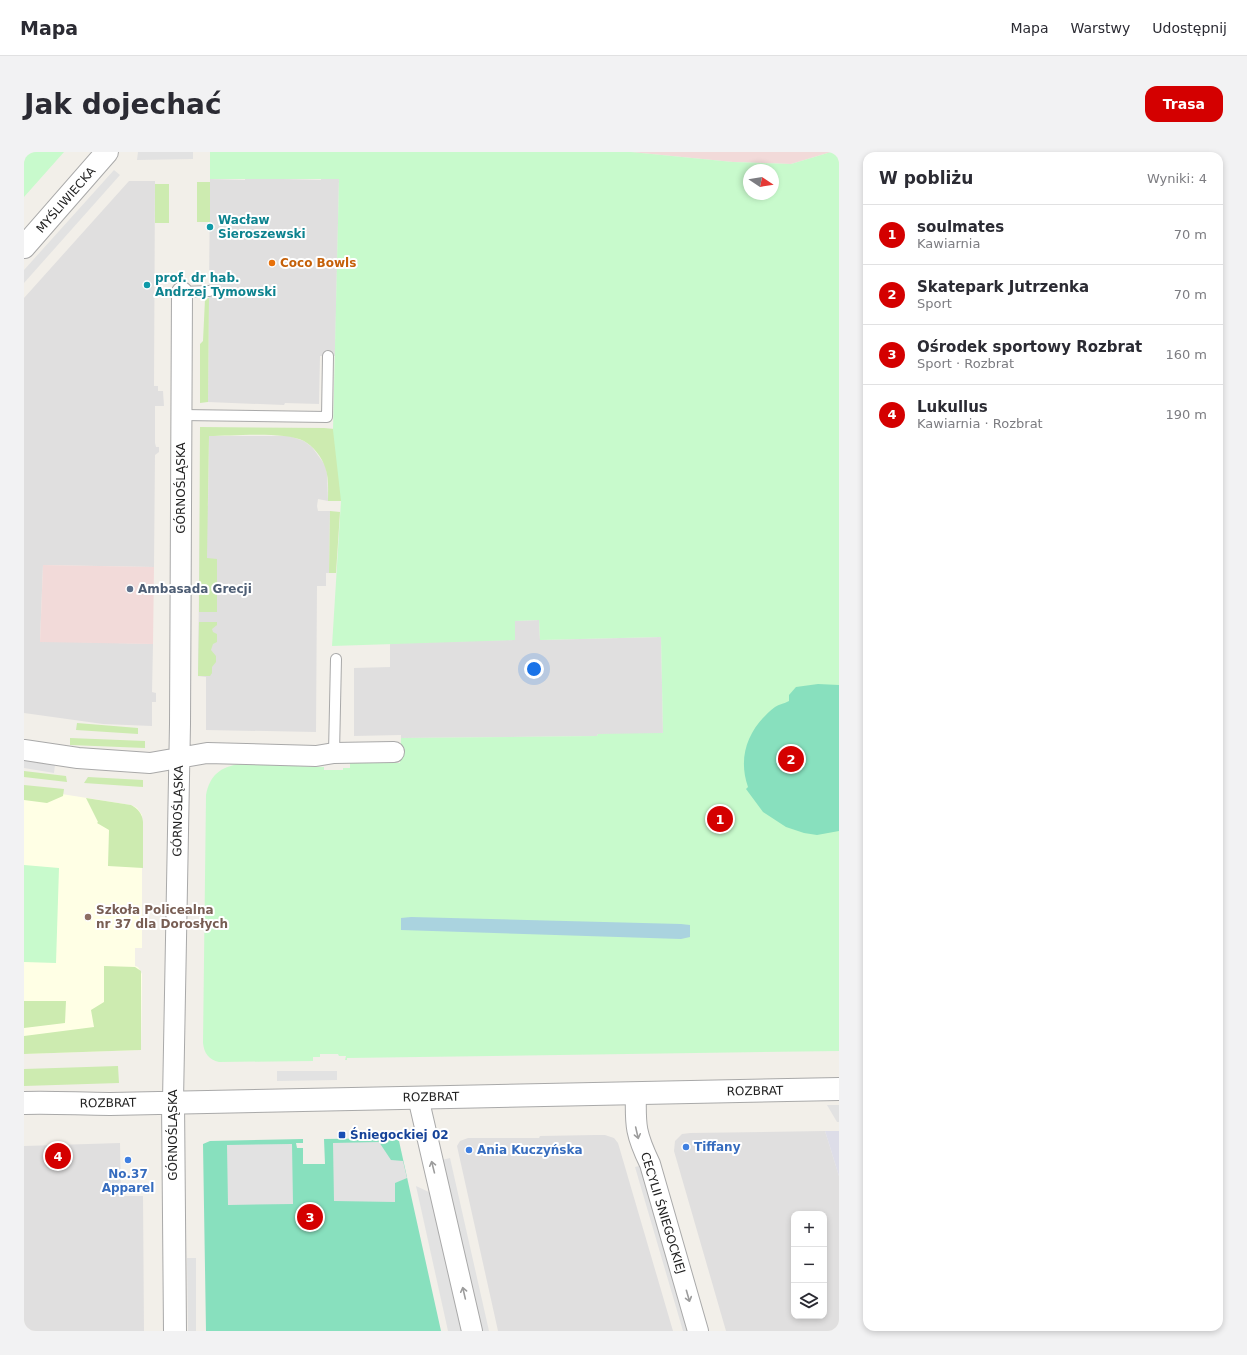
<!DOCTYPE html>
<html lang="pl">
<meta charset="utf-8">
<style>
body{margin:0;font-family:"DejaVu Sans",sans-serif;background:#f2f2f3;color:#2b2b33}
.controls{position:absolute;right:12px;bottom:12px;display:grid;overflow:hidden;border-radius:8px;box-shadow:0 2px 6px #0003}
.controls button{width:36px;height:36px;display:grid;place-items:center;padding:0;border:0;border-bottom:1px solid #e1e1e2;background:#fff;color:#2b2b33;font:20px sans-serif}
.compass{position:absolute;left:719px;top:12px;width:36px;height:36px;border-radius:50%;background:#fff;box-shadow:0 2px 6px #0003;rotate:102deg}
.you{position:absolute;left:510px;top:517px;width:14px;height:14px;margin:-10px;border:3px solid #fff;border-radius:50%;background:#1a73e8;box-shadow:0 0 0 6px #1a73e833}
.badge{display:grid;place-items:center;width:26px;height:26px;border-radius:50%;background:#d40000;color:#fff;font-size:13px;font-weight:700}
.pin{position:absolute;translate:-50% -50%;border:2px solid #fff;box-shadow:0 1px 4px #0006}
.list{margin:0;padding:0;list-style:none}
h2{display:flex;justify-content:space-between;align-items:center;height:52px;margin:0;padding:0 16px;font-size:17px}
h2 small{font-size:13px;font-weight:400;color:#7c7c81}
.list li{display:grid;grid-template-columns:26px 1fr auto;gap:12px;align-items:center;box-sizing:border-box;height:60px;padding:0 16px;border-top:1px solid #e1e1e2}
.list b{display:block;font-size:15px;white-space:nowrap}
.list p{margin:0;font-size:13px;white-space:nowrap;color:#7c7c81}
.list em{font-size:13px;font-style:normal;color:#7c7c81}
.icon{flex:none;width:22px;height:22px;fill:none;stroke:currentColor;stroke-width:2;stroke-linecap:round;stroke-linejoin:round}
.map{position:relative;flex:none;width:815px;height:1179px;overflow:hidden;border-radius:12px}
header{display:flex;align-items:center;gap:24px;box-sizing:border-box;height:56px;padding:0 20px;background:#fff;border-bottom:1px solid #e1e1e2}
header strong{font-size:19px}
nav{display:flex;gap:22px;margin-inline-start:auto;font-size:14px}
.intro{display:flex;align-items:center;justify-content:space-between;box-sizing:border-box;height:96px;padding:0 24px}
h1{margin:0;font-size:28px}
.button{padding:10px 18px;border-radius:12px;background:#d40000;color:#fff;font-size:14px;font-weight:700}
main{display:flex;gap:24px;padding:0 24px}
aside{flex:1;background:#fff;border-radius:12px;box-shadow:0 2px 6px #0003}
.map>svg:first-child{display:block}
.residential{fill:#e0dfdf;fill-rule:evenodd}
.commercial{fill:#f2dad9}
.education{fill:#ffffe5}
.grass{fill:#cdebb0}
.park{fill:#c8facc;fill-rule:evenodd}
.pitch{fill:#88e0be}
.parking{fill:#e2e2e2}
.plaza{fill:#dddde8}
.water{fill:#aad3df}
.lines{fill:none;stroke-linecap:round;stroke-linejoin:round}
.service-casing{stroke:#a9a9a9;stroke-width:12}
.minor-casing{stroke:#a9a9a9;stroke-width:22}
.tertiary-casing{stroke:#a9a9a9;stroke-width:24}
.service{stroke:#fff;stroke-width:10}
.minor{stroke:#fff;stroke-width:20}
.tertiary{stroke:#fff;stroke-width:22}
.oneway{stroke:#9c9c9c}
.culture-dot{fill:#0f9aa8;stroke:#fff;stroke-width:1.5}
.food-dot{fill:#e8710a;stroke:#fff;stroke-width:1.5}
.service-dot{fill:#5c6f8a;stroke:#fff;stroke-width:1.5}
.education-dot{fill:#8d6e63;stroke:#fff;stroke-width:1.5}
.transit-dot{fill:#1a4fb4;stroke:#fff;stroke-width:1.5}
.shop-dot{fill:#3f7fe0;stroke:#fff;stroke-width:1.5}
.labels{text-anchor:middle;stroke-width:4;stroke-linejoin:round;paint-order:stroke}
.street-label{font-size:12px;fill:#222;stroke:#fff}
.culture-label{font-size:12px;font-weight:bold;fill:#0d838f;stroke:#fff;text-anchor:start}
.food-label{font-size:12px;font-weight:bold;fill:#c56008;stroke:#fff;text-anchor:start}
.service-label{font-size:12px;font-weight:bold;fill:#4e5e75;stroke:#fff;text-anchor:start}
.education-label{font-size:12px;font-weight:bold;fill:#785e54;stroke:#fff;text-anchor:start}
.transit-label{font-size:12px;font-weight:bold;fill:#164399;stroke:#fff;text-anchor:start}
.shop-label{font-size:12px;font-weight:bold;fill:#366cbe;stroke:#fff;text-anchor:start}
</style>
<header>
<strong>Mapa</strong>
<nav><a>Mapa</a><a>Warstwy</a><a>Udostępnij</a></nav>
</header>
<div class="intro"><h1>Jak dojechać</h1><a class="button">Trasa</a></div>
<main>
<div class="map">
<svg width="815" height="1179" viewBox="0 0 815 1179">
<rect width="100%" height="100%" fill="#f2efe9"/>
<path class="residential" d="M221 26 297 28V27H315L311 204H296L295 252 261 251 260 253 184 250 186 27 221 28Z
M105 29H131L130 234H134V239H139L140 254H131V291L132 295H135V300L131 303 130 415 19 413 16 489 129 492 128 540 132 541V550H128V574L79 572 0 561V146Z
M185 284H265L280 289 288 295 301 313 303 321 304 349 294 347 293 354 294 359H306L305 421H302V434H293L292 580 182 578V525L174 524 176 354H184Z
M515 468 516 488 637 485 639 582H574L573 584 377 586V583L330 584V516L366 515V491L490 488V469Z
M801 979 815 1024V1179H702L650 999 651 989 658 982 666 981ZM770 1062H800V1164H770Z
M571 983H581L590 986 594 991 649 1179H474L433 994 436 989 444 986H515L516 984Z
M96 991 97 1044H119L120 1179H0V994Z"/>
<path class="commercial" d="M607 0H807L767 12 709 10Z
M19 413 130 415 129 492 16 490Z"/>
<path class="education" d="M0 636 107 653 113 656 118 663V796H111V814L114 815 118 822 117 898 0 902Z"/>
<path class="grass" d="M173 30H186V70H173Z
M131 32H145V71H131Z
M185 146 184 250 176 251V192L179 189 181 147Z
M176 275 300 276 321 278 317 349H304C304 337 305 325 301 315 298 305 289 294 280 289 260 279 208 284 185 284L183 406 193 407V460H175Z
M306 359 316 360 312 421H305Z
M175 470H193V473L188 477 189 480 193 482V490L189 492 187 498 192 504V510L188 515V521L186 524H174Z
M53 571 114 576V582L52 578Z
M46 586 121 589V596L46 593Z
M0 619 42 624 43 630 0 625Z
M64 625 119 628V635L60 631Z
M0 633 40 637 39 644 23 651 0 648Z
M62 646 107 653C114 657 118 661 119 670V716L84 714 85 678 73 671 74 670Z
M80 814 111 815 117 819V898L0 902V884L70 875 67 858 80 850Z
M0 849H42L41 871 0 876Z
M94 914 95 931 0 934V917Z"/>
<path class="park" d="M0 0H40L0 45Z
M186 0H607L709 10 767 12 807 0H815V899L323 906V908H321L322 904H315L314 902H296V905H289V909L195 910C185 908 180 901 179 891L182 643C186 623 196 615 216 612L300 615V618H319V616H326V609L376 611 377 586 573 584 574 582 639 581 637 485 516 488 515 468 491 469V488L308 494 317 349 309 278 315 27H186ZM725 18H749V42H725Z
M0 713 35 716 32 811 0 810Z"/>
<path class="pitch" d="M794 532 815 533V679L793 683 780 681 762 675 739 660 722 637 724 635C713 604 725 575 751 555 755 552 760 552 765 549V543L772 535Z
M371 986 375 989 417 1179H182L179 992 186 989 279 987V991H272L273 996H279V1012H301L300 987Z"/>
<path class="parking" d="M114 0H169V7L113 8Z
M90 18 96 23 0 131V118Z
M0 608 31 613 30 621 0 616Z
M253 919H313V928L253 929Z
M803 953H815V970H813Z
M355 990 367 1008 379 1009 383 1026 371 1031V1050L310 1049 309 991Z
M268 992 269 1052 204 1053 203 993Z
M426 1006 465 1179H456L418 1008Z
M619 1013 667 1179H659L611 1015Z
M392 1034 409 1042 439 1179H424Z
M163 1106H172V1179H164Z"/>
<path class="plaza" d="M801 979H815V1024Z"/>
<path class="water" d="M387 765 657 772 666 773V785L657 787 377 778V766Z"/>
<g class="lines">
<defs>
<path id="service" d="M158 140 185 139
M158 263 303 265 304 204
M310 601 312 507"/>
<path id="minor" d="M0 598 54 606 126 611 183 601 292 604 310 601 370 600
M612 942C611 974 612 983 626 1012L674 1179
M394 945 448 1179
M149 949 156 572 158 140"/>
<path id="tertiary" d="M0 95 83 0
M149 949 151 1179
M0 951C29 950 57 952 86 952 329 946 572 943 815 937"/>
</defs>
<use href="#service" class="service-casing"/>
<use href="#minor" class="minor-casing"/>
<use href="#tertiary" class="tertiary-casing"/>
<use href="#service" class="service"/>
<use href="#minor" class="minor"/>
<use href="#tertiary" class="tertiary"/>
</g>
<defs><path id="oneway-shaft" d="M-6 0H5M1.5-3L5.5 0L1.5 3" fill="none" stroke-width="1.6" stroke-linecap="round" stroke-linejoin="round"/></defs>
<g class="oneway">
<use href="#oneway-shaft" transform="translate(613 981) rotate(77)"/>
<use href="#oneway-shaft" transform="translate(409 1015) rotate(-104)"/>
<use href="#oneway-shaft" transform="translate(440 1141) rotate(-103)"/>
<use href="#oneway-shaft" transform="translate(664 1144) rotate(74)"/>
</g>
<g class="culture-dot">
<circle cx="186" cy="75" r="4"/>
<circle cx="123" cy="133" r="4"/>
</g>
<circle class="food-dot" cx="248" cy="111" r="4"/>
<circle class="service-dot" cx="106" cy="437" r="4"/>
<circle class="education-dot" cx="64" cy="765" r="4"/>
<rect class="transit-dot" x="314" y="979" width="8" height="8" rx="2"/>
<g class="shop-dot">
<circle cx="662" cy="995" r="4"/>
<circle cx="445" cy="998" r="4"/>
<circle cx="104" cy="1008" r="4"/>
</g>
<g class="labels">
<g class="street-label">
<text transform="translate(42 48) rotate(-49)" y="4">MYŚLIWIECKA</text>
<text transform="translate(157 336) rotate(-90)" y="4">GÓRNOŚLĄSKA</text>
<text transform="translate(154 659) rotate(-89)" y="4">GÓRNOŚLĄSKA</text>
<text transform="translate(731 939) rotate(-1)" y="4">ROZBRAT</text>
<text transform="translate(407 945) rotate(-1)" y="4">ROZBRAT</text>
<text transform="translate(84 951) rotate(-1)" y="4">ROZBRAT</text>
<text transform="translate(149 983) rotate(-90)" y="4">GÓRNOŚLĄSKA</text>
<text transform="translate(639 1061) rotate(73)" y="4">CECYLII ŚNIEGOCKIEJ</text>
</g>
<g class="culture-label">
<text x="194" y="72">Wacław<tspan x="194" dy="14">Sieroszewski</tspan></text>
<text x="131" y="130">prof. dr hab.<tspan x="131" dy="14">Andrzej Tymowski</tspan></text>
</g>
<g class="food-label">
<text x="256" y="115">Coco Bowls</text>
</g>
<g class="service-label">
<text x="114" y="441">Ambasada Grecji</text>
</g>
<g class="education-label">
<text x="72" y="762">Szkoła Policealna<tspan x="72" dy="14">nr 37 dla Dorosłych</tspan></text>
</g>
<g class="transit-label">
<text x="326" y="987">Śniegockiej 02</text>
</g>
<g class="shop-label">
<text x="670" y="999">Tiffany</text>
<text x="453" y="1002">Ania Kuczyńska</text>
<text x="104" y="1026" text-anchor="middle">No.37<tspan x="104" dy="14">Apparel</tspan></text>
</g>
</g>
</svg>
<div class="controls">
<button>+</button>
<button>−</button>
<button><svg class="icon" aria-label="layers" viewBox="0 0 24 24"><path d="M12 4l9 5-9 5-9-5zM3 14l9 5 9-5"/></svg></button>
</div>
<svg class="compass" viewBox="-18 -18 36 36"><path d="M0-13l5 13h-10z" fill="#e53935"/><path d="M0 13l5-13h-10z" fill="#7c7c81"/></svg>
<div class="you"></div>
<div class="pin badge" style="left:696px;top:667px">1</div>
<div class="pin badge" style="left:767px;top:607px">2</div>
<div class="pin badge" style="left:286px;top:1065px">3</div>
<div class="pin badge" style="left:34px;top:1004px">4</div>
</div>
<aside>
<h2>W pobliżu<small>Wyniki: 4</small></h2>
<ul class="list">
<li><span class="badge">1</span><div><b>soulmates</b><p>Kawiarnia</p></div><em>70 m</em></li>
<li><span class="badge">2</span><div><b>Skatepark Jutrzenka</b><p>Sport</p></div><em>70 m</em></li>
<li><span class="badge">3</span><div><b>Ośrodek sportowy Rozbrat</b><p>Sport · Rozbrat</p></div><em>160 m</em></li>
<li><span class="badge">4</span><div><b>Lukullus</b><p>Kawiarnia · Rozbrat</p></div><em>190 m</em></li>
</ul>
</aside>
</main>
